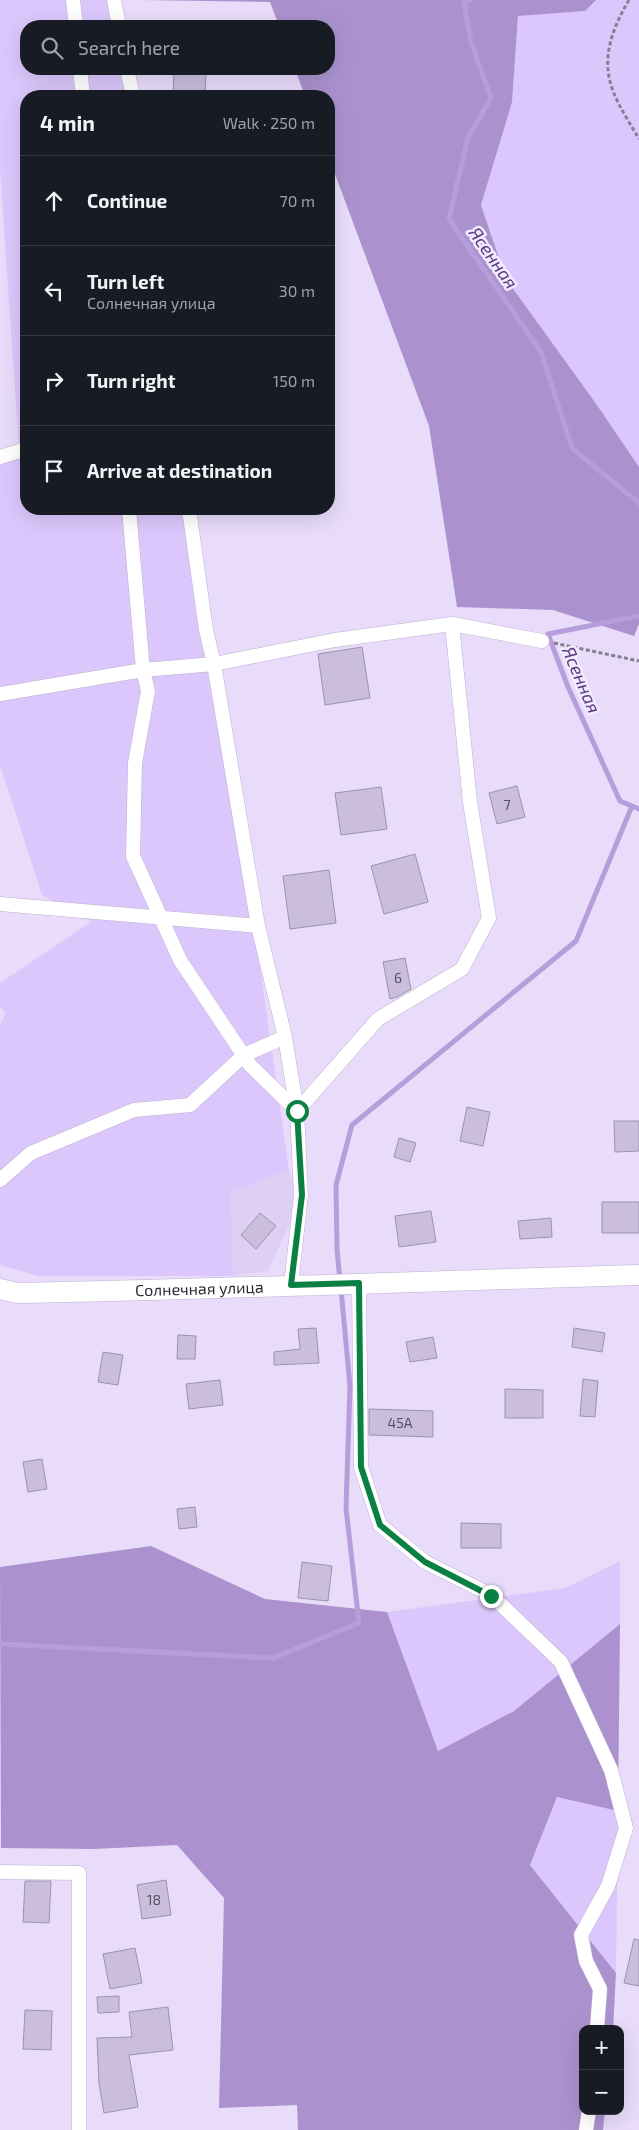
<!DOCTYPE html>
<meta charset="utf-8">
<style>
body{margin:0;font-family:"Exo 2",sans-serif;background:#242831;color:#f1f3f6}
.controls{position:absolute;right:15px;bottom:15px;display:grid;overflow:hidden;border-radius:10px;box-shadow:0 5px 20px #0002}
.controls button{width:45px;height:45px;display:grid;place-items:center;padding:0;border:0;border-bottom:1px solid #363941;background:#171b24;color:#f1f3f6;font:25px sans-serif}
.stop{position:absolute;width:15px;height:15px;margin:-11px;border:4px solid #0b8043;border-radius:50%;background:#fff}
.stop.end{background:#0b8043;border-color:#fff;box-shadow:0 1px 5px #0008}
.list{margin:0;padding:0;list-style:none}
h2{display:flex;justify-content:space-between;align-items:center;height:65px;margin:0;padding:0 20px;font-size:21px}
h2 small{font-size:16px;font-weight:400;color:#9ea1a6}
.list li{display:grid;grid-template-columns:32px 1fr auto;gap:15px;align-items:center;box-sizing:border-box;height:90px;padding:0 20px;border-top:1px solid #363941}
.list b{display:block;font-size:19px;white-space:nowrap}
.list p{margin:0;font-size:16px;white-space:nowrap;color:#9ea1a6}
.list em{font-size:16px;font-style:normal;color:#9ea1a6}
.icon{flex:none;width:28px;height:28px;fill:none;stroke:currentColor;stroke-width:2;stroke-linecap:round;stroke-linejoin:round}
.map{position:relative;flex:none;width:639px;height:2130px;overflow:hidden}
.search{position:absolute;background:#171b24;box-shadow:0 5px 20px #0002;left:20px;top:20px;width:315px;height:55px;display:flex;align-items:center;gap:12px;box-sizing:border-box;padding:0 18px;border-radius:20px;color:#9ea1a6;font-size:19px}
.panel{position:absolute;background:#171b24;box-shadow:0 5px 20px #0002;left:20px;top:90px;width:315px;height:425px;border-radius:20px}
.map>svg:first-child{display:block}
.built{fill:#ddd0f4}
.green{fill:#dcc7fc}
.forest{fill:#ab92ce}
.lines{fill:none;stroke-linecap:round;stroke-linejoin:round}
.stream{stroke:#b79edb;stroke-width:5}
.building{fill:#cabedc;stroke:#9d92ae}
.street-casing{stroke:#bdb1ce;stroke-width:15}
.secondary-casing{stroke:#bdb1ce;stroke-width:21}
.path{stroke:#867e91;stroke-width:3;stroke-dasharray:4 2.5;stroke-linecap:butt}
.street{stroke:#fff;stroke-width:14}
.secondary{stroke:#fff;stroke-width:20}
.route{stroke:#0b8043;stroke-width:6}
.labels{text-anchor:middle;stroke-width:5;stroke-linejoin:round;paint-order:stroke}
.number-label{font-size:14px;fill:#565060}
.street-label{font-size:16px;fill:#302b36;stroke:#f2ebfe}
.water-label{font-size:18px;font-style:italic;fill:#5a3881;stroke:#f2ebfe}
</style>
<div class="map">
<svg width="639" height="2130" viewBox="0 0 639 2130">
<rect width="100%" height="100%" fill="#e8dcfa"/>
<path class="built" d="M289 1170 301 1200 268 1271 233 1276 231 1192Z"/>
<path class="green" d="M0 0H119L122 26H26V69H128L131 96H26V509H188L257 945 289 1170 231 1192 233 1276H38L0 1265V1025L6 1013 0 1007V983L91 922 42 895 0 765V454L19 449 0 170Z
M596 0H639V467L597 405 506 279 481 205 512 102 518 15 584 11Z
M620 1561V1624L514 1711 438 1751 387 1612 565 1588Z
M557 1797 618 1811 616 1973 530 1865Z"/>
<path class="forest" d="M141 0H596L585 11 518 16 512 102 481 205 506 279 597 405 639 467V624L634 636 553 610 457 607 429 426 329 158V96H305L295 69H329V26H279L270 2Z
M151 1546 265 1599 387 1612 438 1751 514 1711 620 1624 618 1811 557 1797 530 1865 616 1973 613 2029H583V2111H605L603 2130H298L297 2105 219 2108 224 1898 177 1845 94 1849 1 1848 0 1567Z"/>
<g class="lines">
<path class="stream" d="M470 0 464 2 471 42 491 98 468 137 449 219 541 352 572 448 639 503
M639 616 548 634 568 687 620 801 639 809
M340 1281 337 1249 336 1185 352 1125 576 941 632 806
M0 1644 273 1658 359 1623 346 1508 350 1386 341 1289"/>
</g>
<path class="building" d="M174 69 206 71 205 96H173Z
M362 647 370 698 325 705 318 654Z
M517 786 525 817 497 824 489 793Z
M381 787 387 829 341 835 335 793Z
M415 854 428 902 384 914 371 866Z
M329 870 336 923 290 929 283 876Z
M405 958 411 989 397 997 390 999 383 962Z
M467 1107 490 1112 483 1146 460 1141Z
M614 1121H639V1151L615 1152Z
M399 1138 416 1143 410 1162 394 1157Z
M602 1202H639V1233H602Z
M431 1211 436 1242 399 1247 395 1216Z
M260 1213 276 1226 256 1249 241 1235Z
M551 1218 552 1237 520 1239 518 1221Z
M316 1328 319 1363 274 1365V1352L300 1349 298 1329Z
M574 1328 605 1333 602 1352 572 1347Z
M178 1335 196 1336 195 1359H177Z
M433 1337 437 1358 410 1362 406 1342Z
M103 1352 123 1355 118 1385 98 1382Z
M583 1379 598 1381 595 1417 580 1416Z
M220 1380 223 1405 189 1409 186 1384Z
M505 1389 543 1390V1418H505Z
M369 1409 433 1411V1437L369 1435Z
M42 1459 47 1489 28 1492 23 1462Z
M195 1507 197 1527 179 1529 177 1509Z
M461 1523 501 1524V1548H461Z
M302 1562 332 1566 328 1601 298 1598Z
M166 1880 171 1915 142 1919 137 1885Z
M25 1881H51L49 1923 23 1922Z
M634 1939 639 1940V1986L624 1983Z
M135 1948 142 1983 110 1989 103 1954Z
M119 1996V2012L98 2013 97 1997Z
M168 2007 173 2050 129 2055 138 2107 104 2113 99 2084 97 2038 132 2037 129 2012Z
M25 2010 52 2011 51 2050 23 2049Z"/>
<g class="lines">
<defs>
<path id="street" d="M73 0 76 26
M114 0 119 26
M80 69 83 96
M127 69 133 96
M0 457 26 449
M129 509 143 670 148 691 135 763 133 856 180 960 250 1065 297 1111 301 1195 291 1285
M189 509 206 630 214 664 258 926 285 1037 297 1111 378 1019 462 969 489 918 470 802 452 624
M0 694 143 670 214 664 335 640 452 624 542 641
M0 904 258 926
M0 1180 31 1153 134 1110 190 1105 244 1055 285 1037
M359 1283 361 1467 380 1525 425 1562 491 1595 561 1662 611 1770 626 1828 608 1886 581 1935 586 1961 600 1989 597 2029
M0 1872 79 1873V2130
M586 2130 589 2111"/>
<g id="secondary">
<path id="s1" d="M0 1289 17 1293C224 1289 432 1281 639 1275"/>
</g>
</defs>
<use href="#street" class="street-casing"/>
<use href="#secondary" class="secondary-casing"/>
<path class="path" d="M629 0C613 27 601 57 612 88 618 106 630 123 639 139
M554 643 639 661"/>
<use href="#street" class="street"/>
<use href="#secondary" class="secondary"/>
</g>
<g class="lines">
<path class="route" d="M297 1111 302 1195 291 1285 359 1283 361 1467 380 1525 425 1562 491 1596"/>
</g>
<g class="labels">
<g class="number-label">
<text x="507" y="810">7</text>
<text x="398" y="983">6</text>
<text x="400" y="1428">45А</text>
<text x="154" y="1905">18</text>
</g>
<g class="street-label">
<text dy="6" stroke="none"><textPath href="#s1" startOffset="200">Солнечная улица</textPath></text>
</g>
<g class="water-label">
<text transform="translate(493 258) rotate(55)" y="6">Ясенная</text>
<text transform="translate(581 680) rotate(67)" y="6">Ясенная</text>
</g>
</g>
</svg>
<div class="controls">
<button>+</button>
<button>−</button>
</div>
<div class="stop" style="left:297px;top:1111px"></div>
<div class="stop end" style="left:491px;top:1596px"></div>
<div class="search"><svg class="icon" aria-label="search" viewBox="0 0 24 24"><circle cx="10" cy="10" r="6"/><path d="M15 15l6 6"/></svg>Search here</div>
<section class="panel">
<h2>4 min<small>Walk · 250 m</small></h2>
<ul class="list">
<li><svg class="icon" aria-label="ahead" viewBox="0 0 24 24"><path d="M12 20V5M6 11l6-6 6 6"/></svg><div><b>Continue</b></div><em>70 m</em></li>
<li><svg class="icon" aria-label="left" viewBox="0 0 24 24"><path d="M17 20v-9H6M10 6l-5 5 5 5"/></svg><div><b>Turn left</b><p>Солнечная улица</p></div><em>30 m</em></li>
<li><svg class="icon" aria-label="right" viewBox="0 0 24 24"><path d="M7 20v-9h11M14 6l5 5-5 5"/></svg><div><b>Turn right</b></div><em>150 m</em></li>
<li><svg class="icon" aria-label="arrive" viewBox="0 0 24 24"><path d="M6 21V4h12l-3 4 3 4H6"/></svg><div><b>Arrive at destination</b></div></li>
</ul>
</section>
</div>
